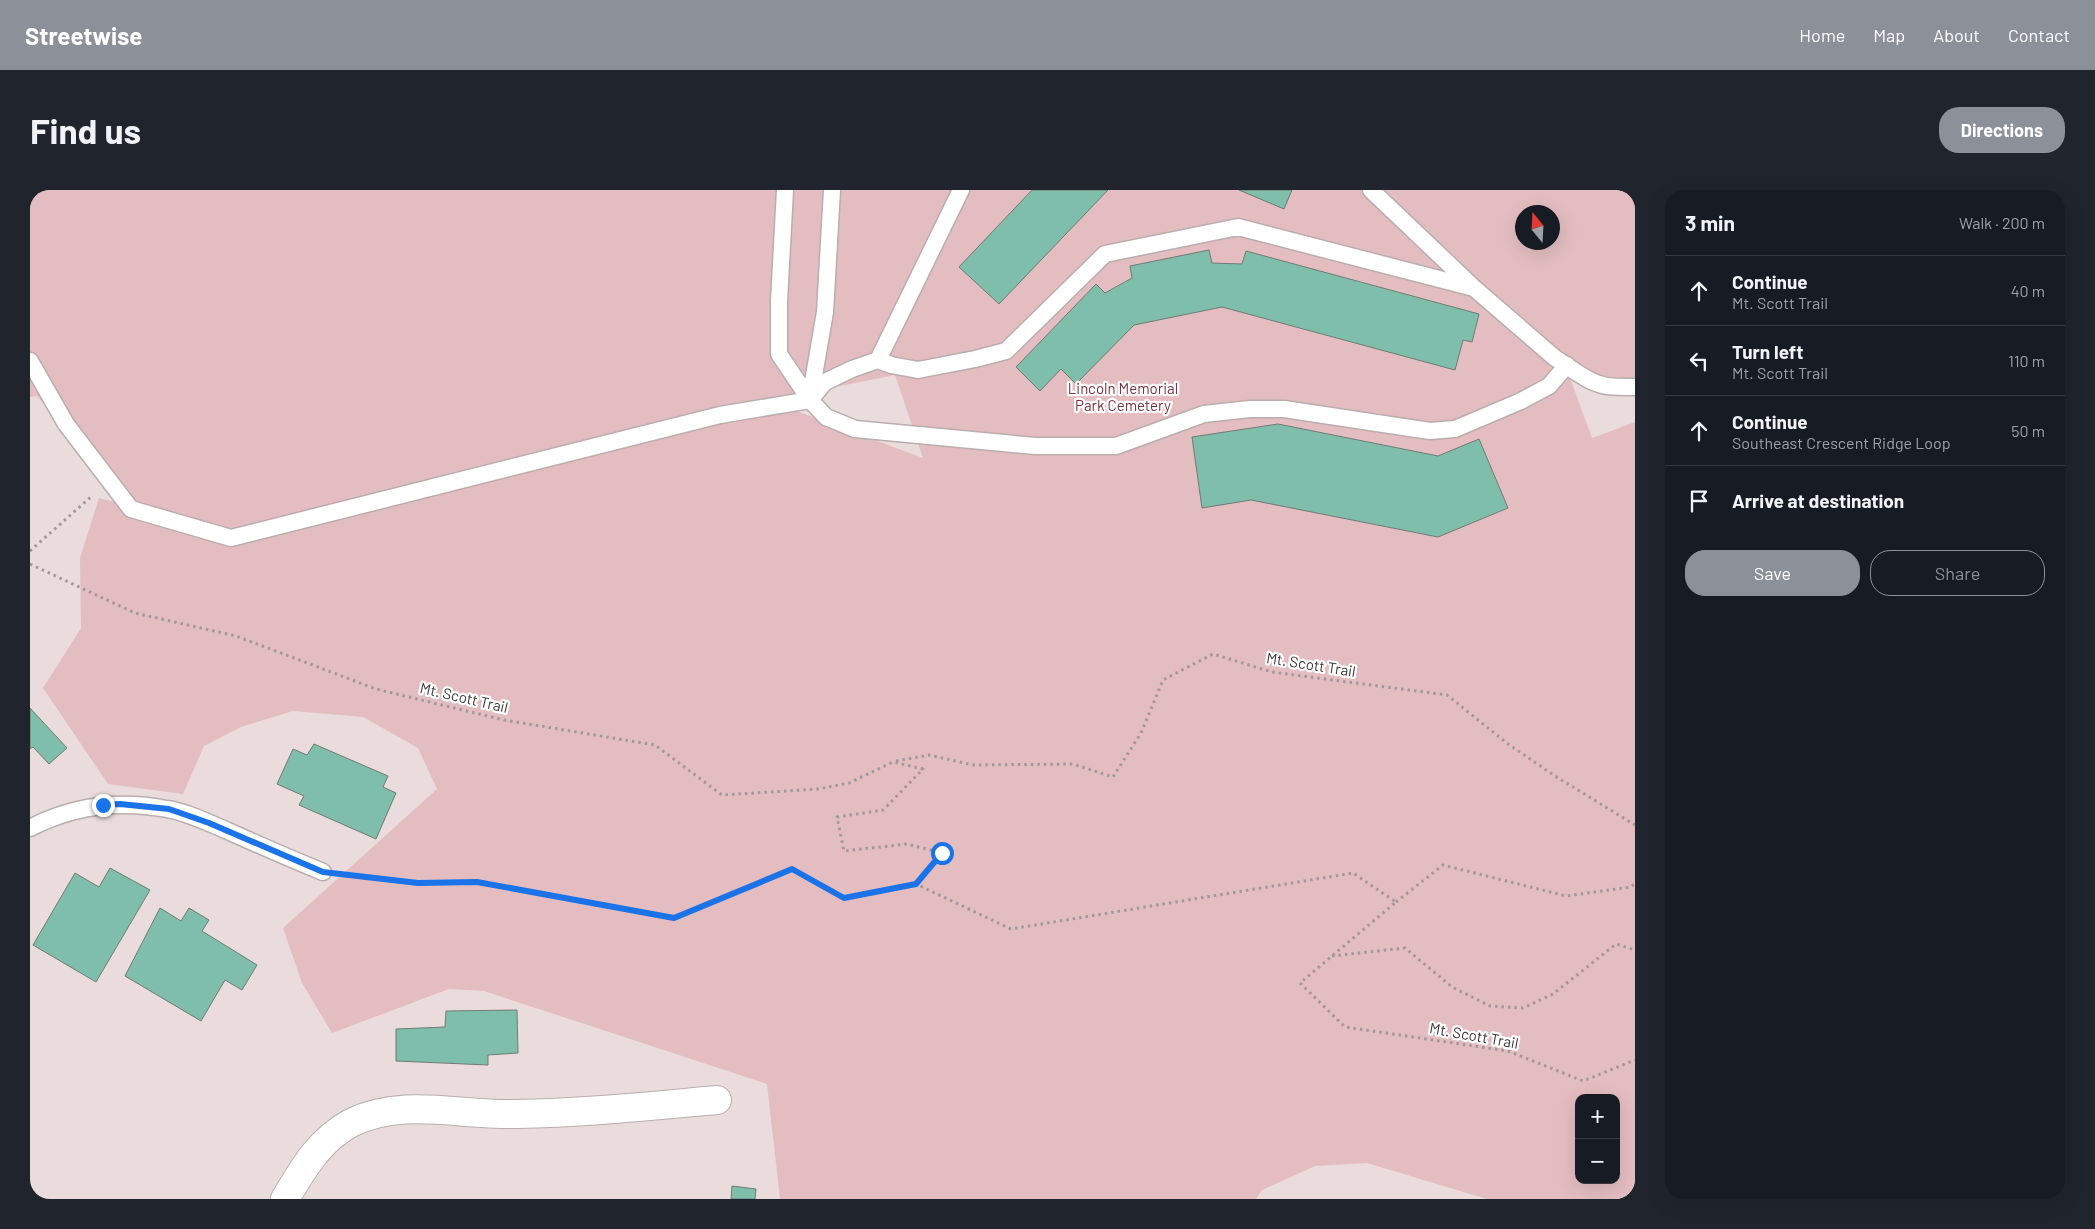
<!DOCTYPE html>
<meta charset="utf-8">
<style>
body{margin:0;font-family:Barlow,sans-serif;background:#20242c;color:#f1f3f6}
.controls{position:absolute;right:15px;bottom:15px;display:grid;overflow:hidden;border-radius:10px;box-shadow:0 5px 20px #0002}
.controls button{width:45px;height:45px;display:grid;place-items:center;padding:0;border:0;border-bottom:1px solid #363941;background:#171b24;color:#f1f3f6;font:25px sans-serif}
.compass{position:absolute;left:1485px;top:15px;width:45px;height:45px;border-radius:50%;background:#171b24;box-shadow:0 5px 20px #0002;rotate:342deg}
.stop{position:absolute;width:15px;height:15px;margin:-11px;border:4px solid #1a73e8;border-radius:50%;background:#fff}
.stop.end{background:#1a73e8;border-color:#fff;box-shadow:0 1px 5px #0008}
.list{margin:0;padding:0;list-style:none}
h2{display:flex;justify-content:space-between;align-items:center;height:65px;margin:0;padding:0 20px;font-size:21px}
h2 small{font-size:16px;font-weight:400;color:#9ea1a6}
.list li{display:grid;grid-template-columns:32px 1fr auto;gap:15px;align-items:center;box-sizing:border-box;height:70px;padding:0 20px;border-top:1px solid #363941}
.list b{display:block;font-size:19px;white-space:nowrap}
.list p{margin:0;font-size:16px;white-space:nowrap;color:#9ea1a6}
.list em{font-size:16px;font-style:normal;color:#9ea1a6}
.actions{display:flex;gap:10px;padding:15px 20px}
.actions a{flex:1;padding:11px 0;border:1px solid #8c9099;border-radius:20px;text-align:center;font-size:18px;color:#8c9099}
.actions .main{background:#8c9099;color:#fff}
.icon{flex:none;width:28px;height:28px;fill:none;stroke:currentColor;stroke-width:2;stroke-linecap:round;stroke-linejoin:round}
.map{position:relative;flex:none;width:1605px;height:1009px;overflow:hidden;border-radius:20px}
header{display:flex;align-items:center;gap:30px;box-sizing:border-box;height:70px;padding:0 25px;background:#8c9099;color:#fff}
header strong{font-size:24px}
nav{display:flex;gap:28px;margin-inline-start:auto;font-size:18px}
.intro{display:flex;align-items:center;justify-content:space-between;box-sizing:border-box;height:120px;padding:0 30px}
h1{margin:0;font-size:35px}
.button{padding:12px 22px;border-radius:20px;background:#8c9099;color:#fff;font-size:18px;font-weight:700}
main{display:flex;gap:30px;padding:0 30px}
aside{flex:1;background:#171b24;border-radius:20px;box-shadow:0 5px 20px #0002}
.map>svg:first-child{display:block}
.green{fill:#e4bdc0;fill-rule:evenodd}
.building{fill:#7fbeab;stroke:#6f7b77}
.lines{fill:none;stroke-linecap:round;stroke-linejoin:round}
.lane-casing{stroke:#baadae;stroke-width:19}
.street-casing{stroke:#baadae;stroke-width:30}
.path{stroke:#a39899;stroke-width:3;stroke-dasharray:2.5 4;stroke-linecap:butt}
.lane{stroke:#fff;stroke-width:16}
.street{stroke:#fff;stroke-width:28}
.route{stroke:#1a73e8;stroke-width:6}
.labels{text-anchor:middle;stroke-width:4.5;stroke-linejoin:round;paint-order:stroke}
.park-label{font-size:15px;fill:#7a333f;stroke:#fff}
.street-label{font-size:15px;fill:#3c3637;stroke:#fff}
</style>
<header>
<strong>Streetwise</strong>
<nav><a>Home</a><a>Map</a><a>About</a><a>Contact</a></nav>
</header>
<div class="intro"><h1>Find us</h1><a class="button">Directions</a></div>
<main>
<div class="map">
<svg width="1605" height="1009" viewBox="0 0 1605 1009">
<rect width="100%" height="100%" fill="#eadcdd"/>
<path class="green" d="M0 0H1605V202L1590 206 1535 174 1562 248 1605 232V1009H1457L1337 973 1285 976 1232 1000 1226 1009H750L737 894 454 801 419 799 302 843 272 793 253 738 407 599 388 558 333 527 263 521 211 537 174 556 153 604 78 594 13 498 51 438 50 368 69 308 102 317 7 206 0 207ZM1492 22H1522V52H1492ZM865 185 893 268 769 222 771 204ZM1549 908H1586V990H1549Z"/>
<path class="building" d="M1002 0H1078L969 114 929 77Z
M1209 0H1262L1254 19Z
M1179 60 1182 73 1212 74 1216 61 1449 124 1442 152 1433 150 1425 180 1192 117 1104 135 1046 194 1031 179 1010 201 986 177 1066 94 1075 103 1102 88 1100 76Z
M1248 234 1408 266 1449 249 1478 318 1408 347 1221 310 1172 318 1162 247Z
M0 518 37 558 19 574 3 557 0 559Z
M284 554 358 586 353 597 366 603 346 649 269 615 274 606 247 594 263 559 277 565Z
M80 678 120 700 66 792 3 755 45 683 69 697Z
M130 718 151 731 159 718 179 730 172 741 227 775 212 800 195 790 171 831 95 786Z
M487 820 488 863 458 865V875L366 871V839L415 837 416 821Z
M702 996 726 999 725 1009H701Z"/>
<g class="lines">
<defs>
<path id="lane" d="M755 0 749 111V164L780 210
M1341 0 1443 97
M848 170 931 0
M0 171 36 234 101 319 201 348 690 225 780 210
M1537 175 1519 196 1491 211 1425 239 1400 241 1254 219H1220L1174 224 1086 256H1005L825 239 796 227 780 210 795 192 822 179 848 170 861 175 888 180 945 169 976 161 1075 64 1208 37 1444 98 1525 168C1541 178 1558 193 1577 196 1586 197 1596 197 1605 197
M780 209 795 122 802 0
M0 638C44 615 89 610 137 619 157 622 179 633 198 641 229 655 261 669 293 682"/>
<path id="street" d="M255 1009C273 979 289 950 321 933 372 907 432 926 486 924 553 923 620 916 687 910"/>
</defs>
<use href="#lane" class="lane-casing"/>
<use href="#street" class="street-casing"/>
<path class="path" d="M0 361 63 305
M0 374 105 423 206 446 346 499 474 530 625 555 692 605 788 599 819 593 863 572 893 579 853 620 807 627 814 661 877 654 912 663 886 694 981 739 1323 683 1366 712 1270 793 1315 837 1478 861 1553 891 1605 870
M866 571 899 565 943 575 1043 574 1083 587 1111 543 1133 490 1183 464 1242 482 1417 505 1478 554 1525 586 1605 635
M314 685 388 693 447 692 644 728 762 679 814 708 886 694
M1366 712 1413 675 1536 706 1601 697 1605 693
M1302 766 1375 758 1422 797 1460 816 1493 818 1523 804 1586 754 1605 760"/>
<use href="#lane" class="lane"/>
<use href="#street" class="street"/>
</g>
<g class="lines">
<path class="route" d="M73 615 90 614 139 619 179 633 293 682 388 693 447 692 644 728 762 679 814 708 886 694 912 663"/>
</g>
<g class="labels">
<g class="park-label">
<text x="1093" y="204">Lincoln Memorial<tspan x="1093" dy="17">Park Cemetery</tspan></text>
</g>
<g class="street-label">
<text transform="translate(1281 475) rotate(9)" y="5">Mt. Scott Trail</text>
<text transform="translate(434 508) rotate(13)" y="5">Mt. Scott Trail</text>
<text transform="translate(1444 846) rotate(10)" y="5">Mt. Scott Trail</text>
</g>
</g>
</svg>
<div class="controls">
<button>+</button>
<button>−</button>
</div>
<svg class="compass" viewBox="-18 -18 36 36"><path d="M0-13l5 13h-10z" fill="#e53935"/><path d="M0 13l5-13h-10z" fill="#9ea1a6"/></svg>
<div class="stop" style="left:912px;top:663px"></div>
<div class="stop end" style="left:73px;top:615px"></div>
</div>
<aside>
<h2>3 min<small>Walk · 200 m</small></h2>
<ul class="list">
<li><svg class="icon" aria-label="ahead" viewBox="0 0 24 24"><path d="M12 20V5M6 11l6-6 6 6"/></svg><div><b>Continue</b><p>Mt. Scott Trail</p></div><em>40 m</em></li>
<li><svg class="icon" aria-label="left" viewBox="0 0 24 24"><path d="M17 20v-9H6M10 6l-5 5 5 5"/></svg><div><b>Turn left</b><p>Mt. Scott Trail</p></div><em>110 m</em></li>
<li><svg class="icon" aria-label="ahead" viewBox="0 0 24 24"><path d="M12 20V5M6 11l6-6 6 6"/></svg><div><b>Continue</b><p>Southeast Crescent Ridge Loop</p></div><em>50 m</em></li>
<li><svg class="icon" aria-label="arrive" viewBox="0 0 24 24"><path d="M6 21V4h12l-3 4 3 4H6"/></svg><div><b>Arrive at destination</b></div></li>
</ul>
<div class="actions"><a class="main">Save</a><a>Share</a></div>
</aside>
</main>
